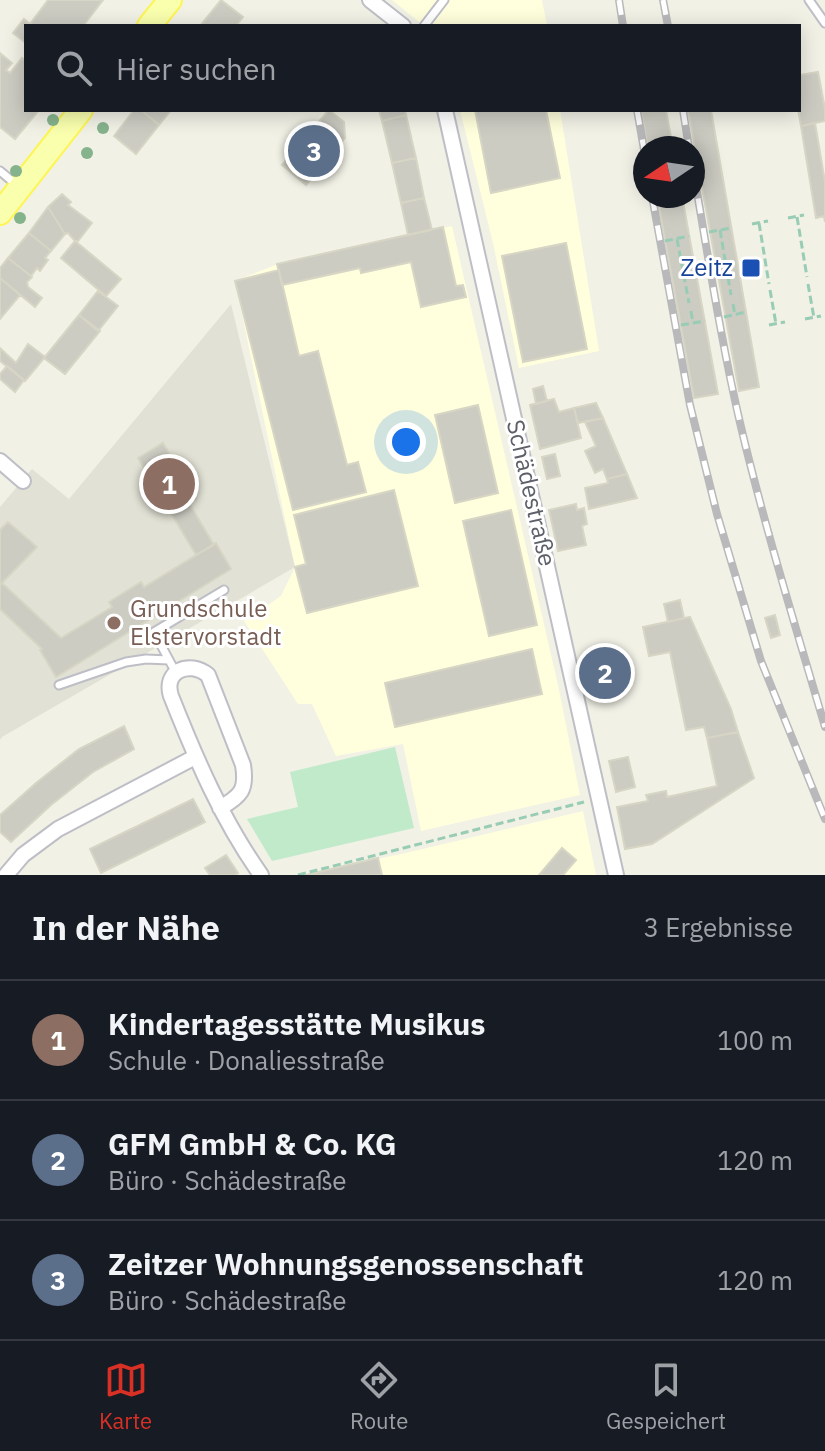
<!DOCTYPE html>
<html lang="de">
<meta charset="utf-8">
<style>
body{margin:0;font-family:"IBM Plex Sans",sans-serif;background:#242831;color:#f1f3f6}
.compass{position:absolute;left:633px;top:136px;width:72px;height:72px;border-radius:50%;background:#171b24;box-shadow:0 4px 20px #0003;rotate:257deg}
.you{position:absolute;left:406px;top:442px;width:28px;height:28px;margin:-20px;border:6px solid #fff;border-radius:50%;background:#1a73e8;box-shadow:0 0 0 12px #1a73e833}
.badge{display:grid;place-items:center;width:52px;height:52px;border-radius:50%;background:#d93025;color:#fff;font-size:26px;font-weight:700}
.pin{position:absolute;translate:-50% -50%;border:4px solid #fff;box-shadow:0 2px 8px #0006}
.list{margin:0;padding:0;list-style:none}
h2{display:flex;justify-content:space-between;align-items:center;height:104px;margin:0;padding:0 32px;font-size:34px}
h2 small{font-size:26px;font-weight:400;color:#9ea1a6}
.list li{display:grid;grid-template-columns:52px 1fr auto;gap:24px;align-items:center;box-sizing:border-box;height:120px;padding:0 32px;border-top:2px solid #363941}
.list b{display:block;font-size:30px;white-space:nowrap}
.list p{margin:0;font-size:26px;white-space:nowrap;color:#9ea1a6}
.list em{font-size:26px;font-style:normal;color:#9ea1a6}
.icon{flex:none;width:44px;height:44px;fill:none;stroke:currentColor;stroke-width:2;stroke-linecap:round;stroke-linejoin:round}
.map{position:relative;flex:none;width:825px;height:875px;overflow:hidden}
.search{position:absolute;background:#171b24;box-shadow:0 4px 20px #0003;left:24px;right:24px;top:24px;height:88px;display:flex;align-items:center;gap:20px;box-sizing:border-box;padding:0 28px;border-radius:0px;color:#9ea1a6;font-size:30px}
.sheet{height:464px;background:#171b24}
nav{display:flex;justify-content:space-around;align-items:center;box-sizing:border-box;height:112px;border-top:2px solid #363941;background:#171b24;font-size:22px;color:#9ea1a6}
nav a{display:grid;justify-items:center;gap:4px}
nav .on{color:#d93025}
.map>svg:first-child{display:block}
.commercial{fill:#ffd}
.education{fill:#e1e1d5}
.green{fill:#c1eacb}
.building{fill:#ccccc3;stroke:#d7d5c4;stroke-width:2}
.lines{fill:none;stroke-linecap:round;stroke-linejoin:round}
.service-casing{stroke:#bebec6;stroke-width:11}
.minor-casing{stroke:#bebec6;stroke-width:18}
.primary-casing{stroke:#fef553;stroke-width:26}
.path{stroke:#99ccb4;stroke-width:3;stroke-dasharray:8 4;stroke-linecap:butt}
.service{stroke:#fff;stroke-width:7}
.minor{stroke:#fff;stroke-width:14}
.primary{stroke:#f9ffad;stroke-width:22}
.rail-casing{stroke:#b9b9bb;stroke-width:8}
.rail{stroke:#fff;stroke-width:5;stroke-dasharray:15;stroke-linecap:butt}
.tree{fill:#85b38c}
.transit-dot{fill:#1a4fb4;stroke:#fff;stroke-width:3}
.education-dot{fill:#8d6e63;stroke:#fff;stroke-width:3}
.labels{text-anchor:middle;stroke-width:6;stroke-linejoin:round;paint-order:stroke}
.transit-label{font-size:24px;fill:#164399;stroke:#fff;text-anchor:end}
.street-label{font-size:24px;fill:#5d6068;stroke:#fff}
.education-label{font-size:24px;fill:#785e54;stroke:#fff;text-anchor:start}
</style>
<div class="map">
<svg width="825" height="875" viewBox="0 0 825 875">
<rect width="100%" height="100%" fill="#f1f1e6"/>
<path class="commercial" d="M392 0H542L547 26H424Z
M460 110H560L599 351 519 368 493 243Z
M452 226 558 685 580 795 421 831 403 744 336 756 312 704H298L244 621 281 596 295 567 235 281 278 264Z
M583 811 596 875H306L414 851Z"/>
<path class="education" d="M231 304 295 567 2 737 0 740V507L32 469 69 499Z"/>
<path class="green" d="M395 747 414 828 272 861 247 819 298 807 290 772Z"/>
<path class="building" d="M48 0H103L83 26H26V43L13 33 24 19 30 24Z
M221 0 243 17 236 26H200Z
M0 53 12 63 6 70 10 73 22 58 26 62V110H39L15 139 0 127Z
M818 72 825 109V121L801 126 798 110 799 75Z
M134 110H141L159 125 136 154 114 136Z
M141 110H171L159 125Z
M329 110 344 122 345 138 306 185 282 165Z
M379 110H405L406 115 382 121Z
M475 110H546L560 178 491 193Z
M641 110H666L673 148H648Z
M688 110H711L759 387 739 391Z
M406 115 416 158 392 163 382 121Z
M815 123 825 182V222L824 216 816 218 801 126Z
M416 158 424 198 401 203 392 163Z
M62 194 71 202 68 205 92 223 78 241H75L68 233 65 234 48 207Z
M657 196H682L718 394 694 398Z
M424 198 432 230 408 235 401 203Z
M48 207 65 234 51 251 29 233Z
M443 227 456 286 463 285 466 297 421 307 411 262 361 273 360 268 282 285 277 264Z
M29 233 51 251 45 258 48 260 40 271 37 268 31 276 8 258Z
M75 241 121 279 106 296 61 258Z
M566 243 587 349 523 362 502 256Z
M8 258 32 277 27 282 28 287 42 298 35 307 0 278V268Z
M279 270 299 356 318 351 347 465 358 462 366 492 293 510 235 281Z
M0 278 20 295 0 319Z
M98 291 118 306 98 331 79 315Z
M79 315 100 331 65 374 44 358Z
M28 344 45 357 25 381 0 361V348L16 363Z
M7 366 24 380 15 392 0 379V374Z
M543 386 547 401 536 404 533 389Z
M554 399 559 412 574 408 581 438 540 449 530 405Z
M596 403 603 418 578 423 574 408Z
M478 405 498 493 455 503 435 415Z
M603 418 627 474 607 479 603 469 595 473 585 451 596 446 585 422Z
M163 443 196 499 189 503 214 545 196 555 138 458Z
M555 454 560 476 547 479 542 457Z
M627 474 637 498 589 509 585 488 608 483 607 479Z
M394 490 418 586 307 613 295 567 306 564 294 515Z
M576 504 577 510 584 508 587 524 582 526 586 545 558 551 549 510Z
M511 510 537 625 489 636 463 521Z
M8 522 37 547 0 585V530Z
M216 543 231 569 56 677 40 650 42 649 0 609V585L2 583 61 638 112 607 109 602 141 582 144 587Z
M680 600 684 618 668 622 664 604Z
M775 615 780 635 771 638 765 618Z
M690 617 731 709 738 732 707 738 704 727 686 730 670 652 649 656 643 627Z
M606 646 607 651 617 650 625 689 616 691 617 697 603 700 602 693 594 695 585 657 597 654 596 649Z
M532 649 542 694 395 727 385 683Z
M124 726 134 749 93 772 51 805 11 842 0 832V815L36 783 79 749Z
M738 732 754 778 652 844 625 849 617 807 648 801 646 795 666 791 667 797 717 786 707 738Z
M628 757 635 787 616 792 609 761Z
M193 799 205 822 101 873 90 849Z
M562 848 576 860 563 875H539Z
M226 855 238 873 235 875H210L205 868Z
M378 858 382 875H306Z"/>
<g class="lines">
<defs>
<path id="service" d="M809 0 825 23
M424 26 444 0
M0 171 18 186
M176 673 154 632 224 590
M59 685 126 662 146 659 169 660"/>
<path id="minor" d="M370 0 403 26
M445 110 616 875
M0 461 23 481
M220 808C241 796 247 790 243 765L208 675C189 660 163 671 171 696 196 759 222 820 261 875
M6 875 23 855 58 829 195 757"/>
<path id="primary" d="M149 26 170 0
M0 213 81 110"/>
</defs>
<use href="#service" class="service-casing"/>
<use href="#minor" class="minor-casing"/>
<use href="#primary" class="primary-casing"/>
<path class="path" d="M797 217 807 277
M788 218 804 215
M759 223 769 284
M752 224 768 221
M720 230 731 295
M709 232 731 228
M677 239 689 303
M665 241 689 236
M808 284 814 318
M770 290 776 324
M733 304 735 315
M691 311 693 323
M724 317 746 312
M805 319 821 316
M681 325 705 321
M769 325 785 322
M298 875 584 802"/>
<use href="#service" class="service"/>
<use href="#minor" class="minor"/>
<use href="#primary" class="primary"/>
<defs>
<path id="rail" d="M619 0 623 26
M663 0 668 26
M637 110 645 155
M683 110 689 148
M693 169C708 255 721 342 741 427 765 528 796 628 825 727
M652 196 690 405 717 514 761 661 825 819"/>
</defs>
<use href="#rail" class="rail-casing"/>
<use href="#rail" class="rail"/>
</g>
<g class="tree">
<circle cx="53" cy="120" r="6"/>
<circle cx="103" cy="128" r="6"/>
<circle cx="87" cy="153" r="6"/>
<circle cx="16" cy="171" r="6"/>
<circle cx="20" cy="218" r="6"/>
</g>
<rect class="transit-dot" x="741" y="258" width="20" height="20" rx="4"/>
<circle class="education-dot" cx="114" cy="623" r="8"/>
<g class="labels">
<g class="transit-label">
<text x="733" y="276">Zeitz</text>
</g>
<g class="street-label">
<text transform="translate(531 493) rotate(77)" y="8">Schädestraße</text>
</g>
<g class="education-label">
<text x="130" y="617">Grundschule<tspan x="130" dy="28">Elstervorstadt</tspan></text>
</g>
</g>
</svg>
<svg class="compass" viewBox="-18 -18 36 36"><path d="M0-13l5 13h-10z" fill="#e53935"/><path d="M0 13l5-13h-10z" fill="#9ea1a6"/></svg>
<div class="you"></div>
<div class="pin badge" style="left:169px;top:484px;background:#8d6e63">1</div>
<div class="pin badge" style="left:605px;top:673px;background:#5c6f8a">2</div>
<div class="pin badge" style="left:314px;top:151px;background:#5c6f8a">3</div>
<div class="search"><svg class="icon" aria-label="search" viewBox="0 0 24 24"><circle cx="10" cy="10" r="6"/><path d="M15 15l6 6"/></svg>Hier suchen</div>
</div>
<section class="sheet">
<h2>In der Nähe<small>3 Ergebnisse</small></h2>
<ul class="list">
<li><span class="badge" style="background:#8d6e63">1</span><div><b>Kindertagesstätte Musikus</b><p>Schule · Donaliesstraße</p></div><em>100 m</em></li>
<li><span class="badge" style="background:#5c6f8a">2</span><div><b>GFM GmbH &amp; Co. KG</b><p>Büro · Schädestraße</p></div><em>120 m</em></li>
<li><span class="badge" style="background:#5c6f8a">3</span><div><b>Zeitzer Wohnungsgenossenschaft</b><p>Büro · Schädestraße</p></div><em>120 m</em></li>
</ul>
</section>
<nav>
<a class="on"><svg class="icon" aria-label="map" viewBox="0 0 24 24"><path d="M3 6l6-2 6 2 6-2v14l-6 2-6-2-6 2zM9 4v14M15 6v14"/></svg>Karte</a>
<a><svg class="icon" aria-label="directions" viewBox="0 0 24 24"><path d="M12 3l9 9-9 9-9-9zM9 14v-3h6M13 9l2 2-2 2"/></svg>Route</a>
<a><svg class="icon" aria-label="saved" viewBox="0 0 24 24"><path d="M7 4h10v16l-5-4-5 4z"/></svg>Gespeichert</a>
</nav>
